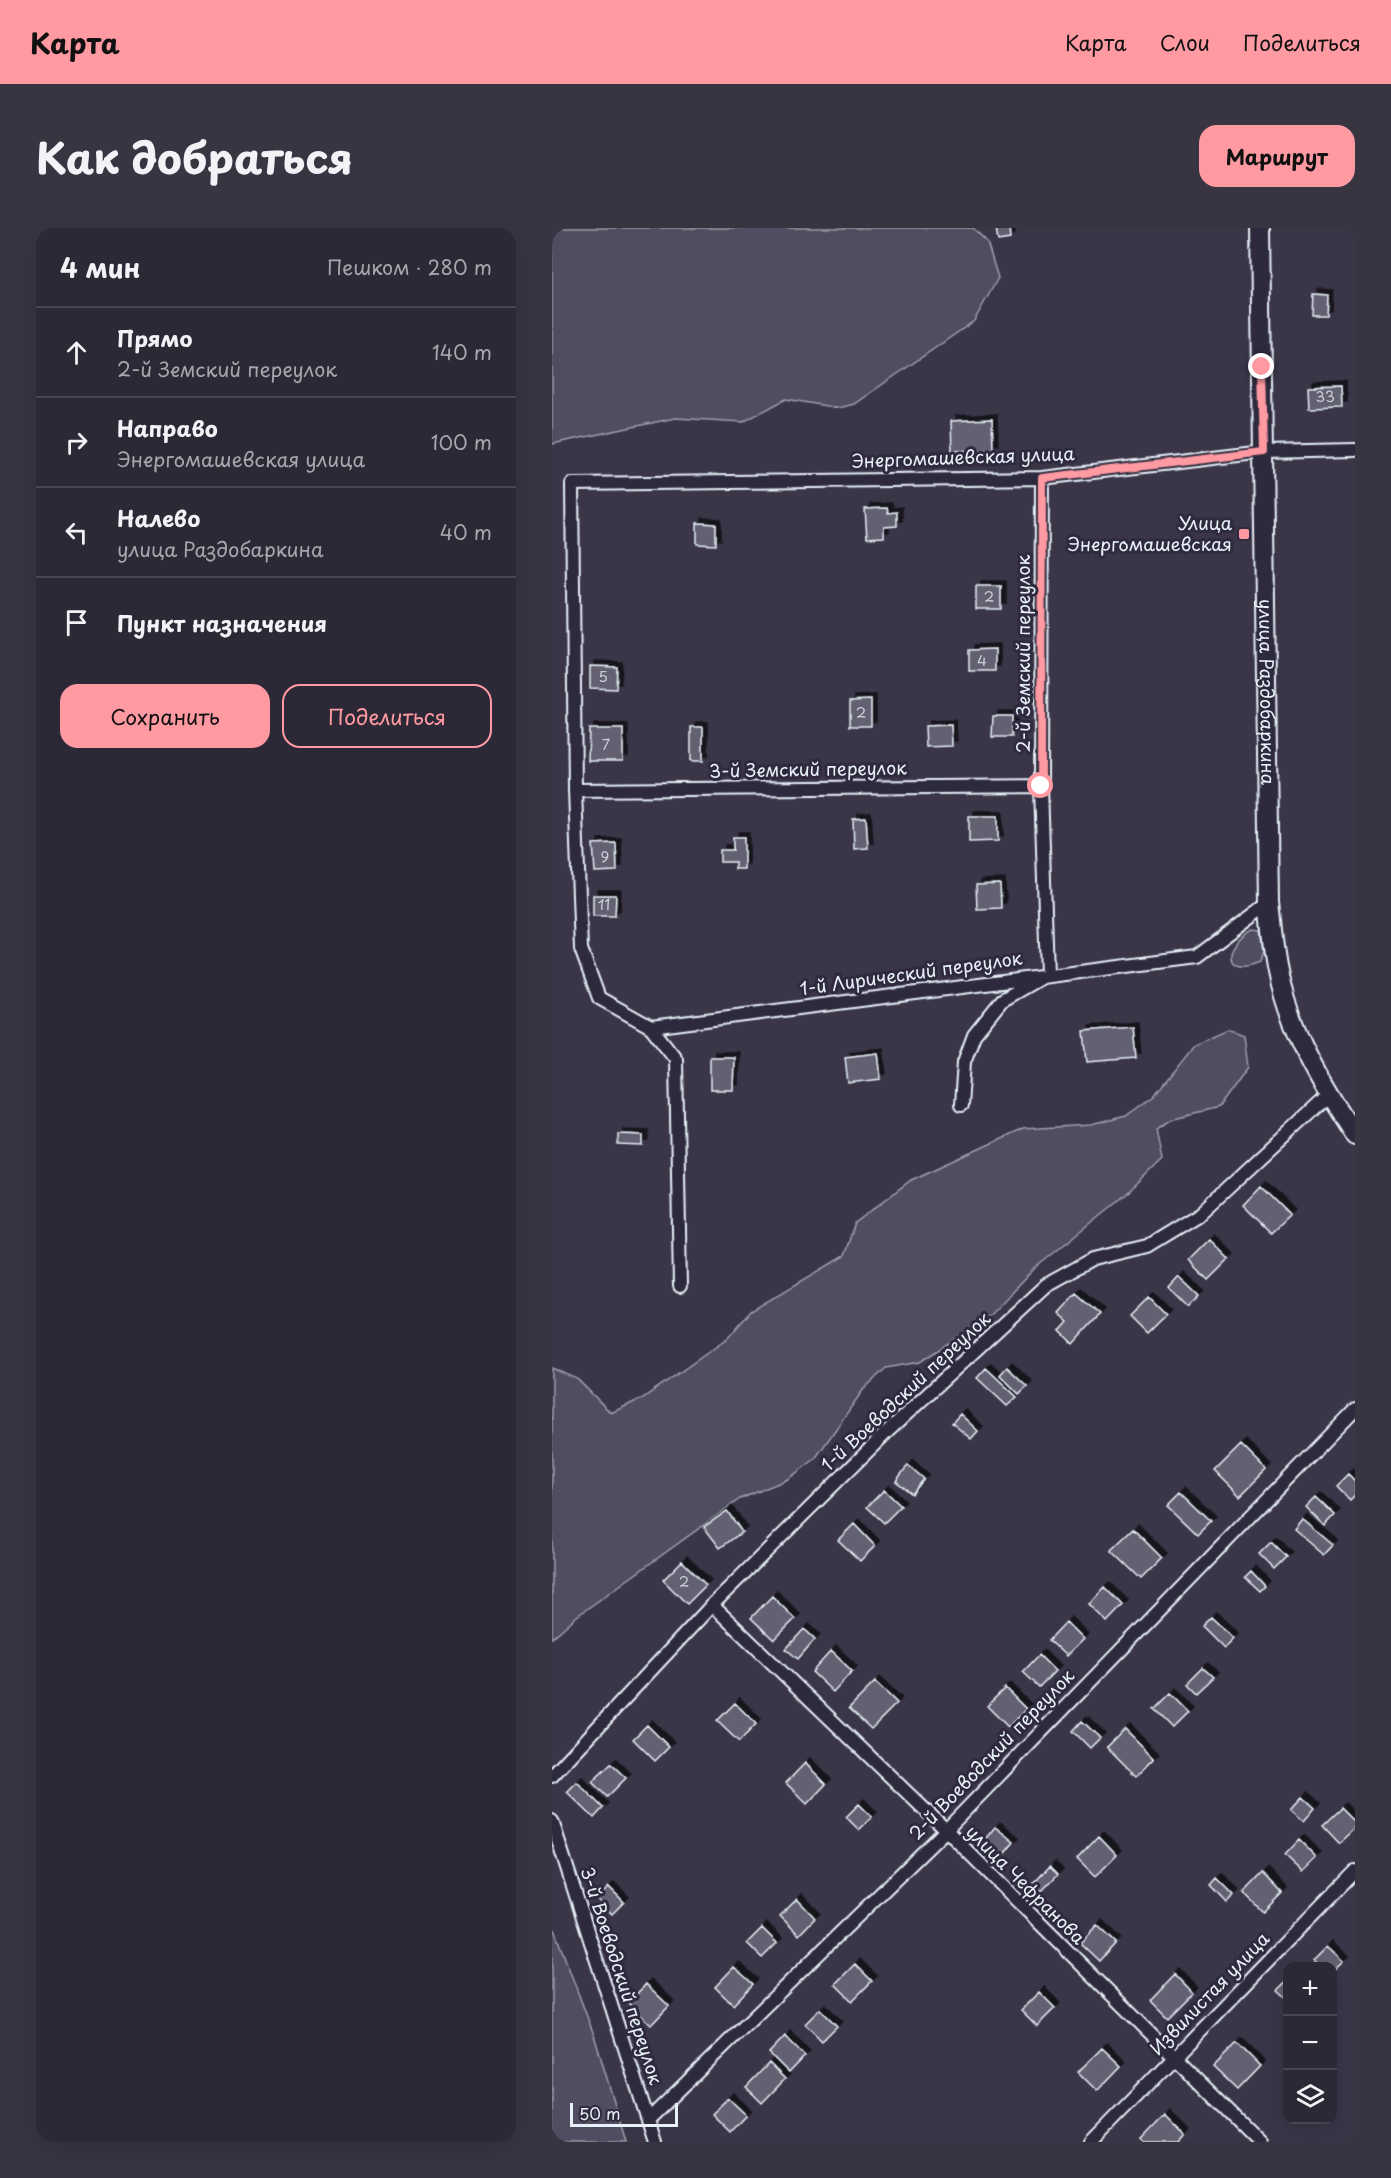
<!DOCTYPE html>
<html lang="ru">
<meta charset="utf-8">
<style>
body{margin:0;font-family:"Playpen Sans",sans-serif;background:#383442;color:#f1f3f6}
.controls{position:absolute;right:18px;bottom:18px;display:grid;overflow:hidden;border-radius:12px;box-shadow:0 6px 24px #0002}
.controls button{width:54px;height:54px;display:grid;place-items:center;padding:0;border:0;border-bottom:2px solid #484451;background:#2c2836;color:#f1f3f6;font:30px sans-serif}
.scale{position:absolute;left:18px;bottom:15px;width:108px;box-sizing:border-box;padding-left:6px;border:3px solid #e8f1f8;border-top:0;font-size:16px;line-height:21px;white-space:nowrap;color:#e8f1f8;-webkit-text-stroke:4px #2f2a3d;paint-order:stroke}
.stop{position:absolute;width:18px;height:18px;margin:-14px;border:4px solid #ff9aa2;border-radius:50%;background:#fff}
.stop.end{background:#ff9aa2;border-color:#fff;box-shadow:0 2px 6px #0008}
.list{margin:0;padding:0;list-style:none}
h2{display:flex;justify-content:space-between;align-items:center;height:78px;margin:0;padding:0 24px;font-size:26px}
h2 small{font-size:20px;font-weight:400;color:#a6a6ad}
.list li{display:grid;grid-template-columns:39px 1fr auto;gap:18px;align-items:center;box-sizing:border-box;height:90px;padding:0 24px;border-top:2px solid #484451}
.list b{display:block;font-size:22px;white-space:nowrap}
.list p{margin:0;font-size:20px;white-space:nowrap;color:#a6a6ad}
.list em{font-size:20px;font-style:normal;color:#a6a6ad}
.actions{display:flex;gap:12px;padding:18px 24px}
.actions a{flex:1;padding:14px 0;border:2px solid #ff9aa2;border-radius:18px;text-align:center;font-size:21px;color:#ff9aa2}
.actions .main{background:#ff9aa2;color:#111}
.icon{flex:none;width:33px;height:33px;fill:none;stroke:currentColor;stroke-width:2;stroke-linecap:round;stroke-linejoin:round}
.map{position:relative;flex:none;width:803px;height:1914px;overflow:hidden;border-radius:18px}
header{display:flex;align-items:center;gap:36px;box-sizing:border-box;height:84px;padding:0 30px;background:#ff9aa2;color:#111}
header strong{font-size:28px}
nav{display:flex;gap:33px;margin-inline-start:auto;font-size:21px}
.intro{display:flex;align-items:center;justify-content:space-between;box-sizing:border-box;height:144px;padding:0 36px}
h1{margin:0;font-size:42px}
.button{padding:15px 27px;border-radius:18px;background:#ff9aa2;color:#111;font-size:21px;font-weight:700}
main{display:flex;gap:36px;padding:0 36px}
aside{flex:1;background:#2c2836;border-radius:18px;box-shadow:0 6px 24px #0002}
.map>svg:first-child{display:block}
.green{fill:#504e5f;stroke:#9ca0ac;stroke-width:1.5}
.building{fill:#636171;stroke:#e8f1f8;stroke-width:1.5;filter:url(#shadow)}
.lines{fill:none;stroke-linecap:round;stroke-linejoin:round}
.street-casing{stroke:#e8f1f8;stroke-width:16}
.secondary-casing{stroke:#e8f1f8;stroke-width:22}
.street{stroke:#2f2a3d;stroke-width:12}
.secondary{stroke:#2f2a3d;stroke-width:18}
.route{stroke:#ff9aa2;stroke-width:8}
.poi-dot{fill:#ff9aa2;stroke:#2f2a3d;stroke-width:2}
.labels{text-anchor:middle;stroke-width:6;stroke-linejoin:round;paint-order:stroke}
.number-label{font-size:15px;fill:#c7cdd6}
.street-label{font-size:18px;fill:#e8f1f8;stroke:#2f2a3d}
.poi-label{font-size:18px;fill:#e8f1f8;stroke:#2f2a3d;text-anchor:end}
</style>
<header>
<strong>Карта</strong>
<nav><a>Карта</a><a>Слои</a><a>Поделиться</a></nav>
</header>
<div class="intro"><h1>Как добраться</h1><a class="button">Маршрут</a></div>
<main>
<aside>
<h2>4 мин<small>Пешком · 280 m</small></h2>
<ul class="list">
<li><svg class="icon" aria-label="ahead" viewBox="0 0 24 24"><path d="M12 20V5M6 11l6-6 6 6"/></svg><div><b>Прямо</b><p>2-й Земский переулок</p></div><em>140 m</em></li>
<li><svg class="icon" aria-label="right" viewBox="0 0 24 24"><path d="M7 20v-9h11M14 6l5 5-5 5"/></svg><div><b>Направо</b><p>Энергомашевская улица</p></div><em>100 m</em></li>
<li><svg class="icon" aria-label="left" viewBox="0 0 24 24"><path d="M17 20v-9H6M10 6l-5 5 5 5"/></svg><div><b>Налево</b><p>улица Раздобаркина</p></div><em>40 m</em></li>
<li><svg class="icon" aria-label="arrive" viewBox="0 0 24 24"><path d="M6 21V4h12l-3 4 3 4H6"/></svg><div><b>Пункт назначения</b></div></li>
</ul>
<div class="actions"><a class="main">Сохранить</a><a>Поделиться</a></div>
</aside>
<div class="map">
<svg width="803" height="1914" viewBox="0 0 803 1914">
<defs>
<filter id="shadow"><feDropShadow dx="5" dy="-5" stdDeviation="0" flood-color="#0009"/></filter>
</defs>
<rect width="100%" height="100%" fill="#3a3648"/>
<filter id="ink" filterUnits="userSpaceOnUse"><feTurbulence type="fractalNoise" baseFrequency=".0167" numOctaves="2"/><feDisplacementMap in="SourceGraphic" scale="12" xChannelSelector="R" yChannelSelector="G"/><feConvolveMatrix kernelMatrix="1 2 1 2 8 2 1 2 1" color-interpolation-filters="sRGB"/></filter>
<g filter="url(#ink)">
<path class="green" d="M0 0H421L435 14 446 50 422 93 302 176 286 180 234 171 191 194 123 190 0 216Z
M701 701 709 702 712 723 708 734C670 750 671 716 701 701Z
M676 801 692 807 696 839 667 879 618 891 604 900 610 932 576 965 482 1041 436 1089 368 1134 334 1140 311 1162 263 1231 236 1251 188 1271 25 1388 0 1410V1140L25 1151 59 1185 91 1170 175 1111 199 1083 292 1028 303 995 359 952 471 901 539 897 574 888 602 867 642 816Z
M0 1696 42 1807 74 1914H0Z"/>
<path class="building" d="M444 0H457L458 11 446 13Z
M761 66 775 67 774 87H760Z
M789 158 790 179 757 180 756 159Z
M440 191 441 222 400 223 399 193Z
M335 280 336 285 345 284V298L332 299V309L315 310 313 281Z
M145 295 164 296V317L145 316Z
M424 358H449V381H424Z
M443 421V443H417V422Z
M38 438 65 439 64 461 38 460Z
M319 472V498H298V473Z
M441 488H460V509H440Z
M399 497 400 518 374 519 373 498Z
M139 499H151V533H139Z
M37 501H71V533H36Z
M417 588H446V613L417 614Z
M314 590 316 620 302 621 301 591Z
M181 609H192V641H183V634H168V622H181Z
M64 615 65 643 43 644 41 616Z
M448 656 449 680 425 681 424 657Z
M41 667H64L63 688H41Z
M581 799 584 830 535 834 532 803Z
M326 825 329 851 296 855 293 829Z
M158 829H182L181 862H158Z
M66 906 91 907V918L66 917Z
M709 958 738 987 719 1005 691 977Z
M657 1011 677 1031 656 1052 636 1032Z
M627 1049 647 1068 636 1079 617 1060Z
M524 1065 548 1086 521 1116 508 1103 516 1094 506 1085Z
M597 1069 614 1086 595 1105 578 1088Z
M455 1139 475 1158 467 1166 448 1147Z
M434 1140 465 1169 455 1178 425 1150Z
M408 1186 426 1203 419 1211 400 1195Z
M689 1217 714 1242 688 1268 663 1243Z
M356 1237 372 1251 360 1266 344 1253Z
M796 1246 803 1253V1267L798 1272 784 1258Z
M332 1262 349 1278 332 1295 315 1279Z
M629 1264 659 1293 646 1306 616 1277Z
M764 1269 783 1287 773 1298 754 1279Z
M175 1283 190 1304 168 1320 152 1299Z
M750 1291 781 1317 772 1327 742 1301Z
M302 1296 323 1318 308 1333 286 1312Z
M581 1301 610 1330 589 1351 559 1322Z
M719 1314 734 1329 722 1341 707 1326Z
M130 1333 154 1357 135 1376 111 1352Z
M699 1343 713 1358 708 1363 693 1349Z
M553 1359 571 1377 555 1394 537 1376Z
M220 1368 243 1391 222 1412 199 1390Z
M659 1389 681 1410 672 1420 650 1398Z
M514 1394 531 1411 514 1428 497 1412Z
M252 1401 263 1411 246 1431 234 1421Z
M279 1423 300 1443 281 1464 260 1444Z
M487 1427 503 1443 487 1459 471 1444Z
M651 1440 661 1449 644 1465 635 1456Z
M323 1454 345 1475 319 1501 297 1480Z
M453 1460 474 1481 456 1499 435 1478Z
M618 1465 636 1483 620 1499 602 1481Z
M183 1475 204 1496 187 1514 165 1493Z
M530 1493 548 1510 538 1520 521 1503Z
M95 1497 117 1519 103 1533 81 1511Z
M573 1501 602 1530 584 1548 555 1519Z
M253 1535 274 1556 255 1576 234 1555Z
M59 1536 74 1550 55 1569 40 1554Z
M25 1554 51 1580 42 1590 15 1564Z
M751 1569 763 1580 752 1593 739 1582Z
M307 1576 320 1589 307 1602 294 1589Z
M788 1580 803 1595V1600L787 1615 770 1597Z
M443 1599 462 1614 448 1631 429 1616Z
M547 1608 565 1627 543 1649 525 1631Z
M747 1612 765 1630 751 1644 733 1627Z
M498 1638 506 1646 489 1664 481 1656Z
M711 1645 730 1665 711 1684 692 1665Z
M665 1650 682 1667 675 1674 659 1657Z
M57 1659 72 1674 60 1686 45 1671Z
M245 1671 263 1690 247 1707 228 1688Z
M545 1697 564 1715 547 1733 528 1715Z
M210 1700 225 1715 210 1730 195 1715Z
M776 1718 792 1733 780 1744V1738H768L762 1732Z
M303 1736 320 1753 300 1773 283 1756Z
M182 1739 201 1756 181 1777 163 1759Z
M623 1746 640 1764 615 1789 598 1772Z
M736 1753V1771L726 1762Z
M94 1756 117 1778 99 1797 76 1775Z
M487 1764 503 1780 485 1798 469 1782Z
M268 1781 285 1798 270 1813 253 1796Z
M233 1808 253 1828 237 1845 217 1825Z
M685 1815 708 1838 685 1862 661 1839Z
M550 1820 569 1838 545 1863 526 1844Z
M217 1835 233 1851 210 1875 194 1859Z
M176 1870 194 1887 178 1904 160 1886Z
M613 1886 633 1906 626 1914H591L589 1911Z"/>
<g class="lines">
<defs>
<path id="street" d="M23 562 489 558
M717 675 645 729 99 799 47 770 29 721 23 562 20 256 490 250 712 224 803 222
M99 799 124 831 128 1058
M409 877 412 834 422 807 450 772 495 746 489 558 490 250
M160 1377 394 1602 708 1914
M0 1548 160 1377 337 1202 494 1057 541 1031 595 1018 649 985 776 867
M0 1593 103 1914
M96 1892 394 1602 803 1181
M539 1914 803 1643"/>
<g id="secondary">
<path id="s1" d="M708 0 717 675C720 697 721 721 726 744 738 804 770 857 803 907"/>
</g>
</defs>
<use href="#street" class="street-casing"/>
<use href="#secondary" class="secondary-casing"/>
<use href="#street" class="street"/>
<use href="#secondary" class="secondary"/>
</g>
</g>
<g class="lines" filter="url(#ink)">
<path class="route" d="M489 558 490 250 712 224 710 139"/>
</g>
<rect class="poi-dot" x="686" y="300" width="12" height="12" rx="3"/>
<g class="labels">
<g class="number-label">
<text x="773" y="174">33</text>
<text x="437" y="374">2</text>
<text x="430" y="438">4</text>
<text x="51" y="454">5</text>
<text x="309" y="490">2</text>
<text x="54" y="522">7</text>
<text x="53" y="634">9</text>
<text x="52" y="682">11</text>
<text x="132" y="1359">2</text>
</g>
<g class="street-label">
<text transform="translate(411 230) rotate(-2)" y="6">Энергомашевская улица</text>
<text transform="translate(472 426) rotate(-90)" y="6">2-й Земский переулок</text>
<text dy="6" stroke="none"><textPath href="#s1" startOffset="464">улица Раздобаркина</textPath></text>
<text transform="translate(256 542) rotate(-1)" y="6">3-й Земский переулок</text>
<text transform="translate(359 746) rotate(-8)" y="6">1-й Лирический переулок</text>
<text transform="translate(354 1164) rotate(-43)" y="6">1-й Воеводский переулок</text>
<text transform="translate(440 1527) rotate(-46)" y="6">2-й Воеводский переулок</text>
<text transform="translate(473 1657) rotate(45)" y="6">улица Чефранова</text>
<text transform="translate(69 1748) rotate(72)" y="6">3-й Воеводский переулок</text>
<text transform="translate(658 1766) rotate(-46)" y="6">Извилистая улица</text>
</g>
<g class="poi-label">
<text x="680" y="302">Улица<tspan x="680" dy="21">Энергомашевская</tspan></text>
</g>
</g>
</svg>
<div class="controls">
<button>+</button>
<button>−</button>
<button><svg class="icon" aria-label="layers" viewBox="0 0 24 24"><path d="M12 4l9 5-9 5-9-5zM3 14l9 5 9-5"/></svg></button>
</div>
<div class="scale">50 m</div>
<div class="stop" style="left:489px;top:558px"></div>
<div class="stop end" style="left:710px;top:139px"></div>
</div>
</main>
